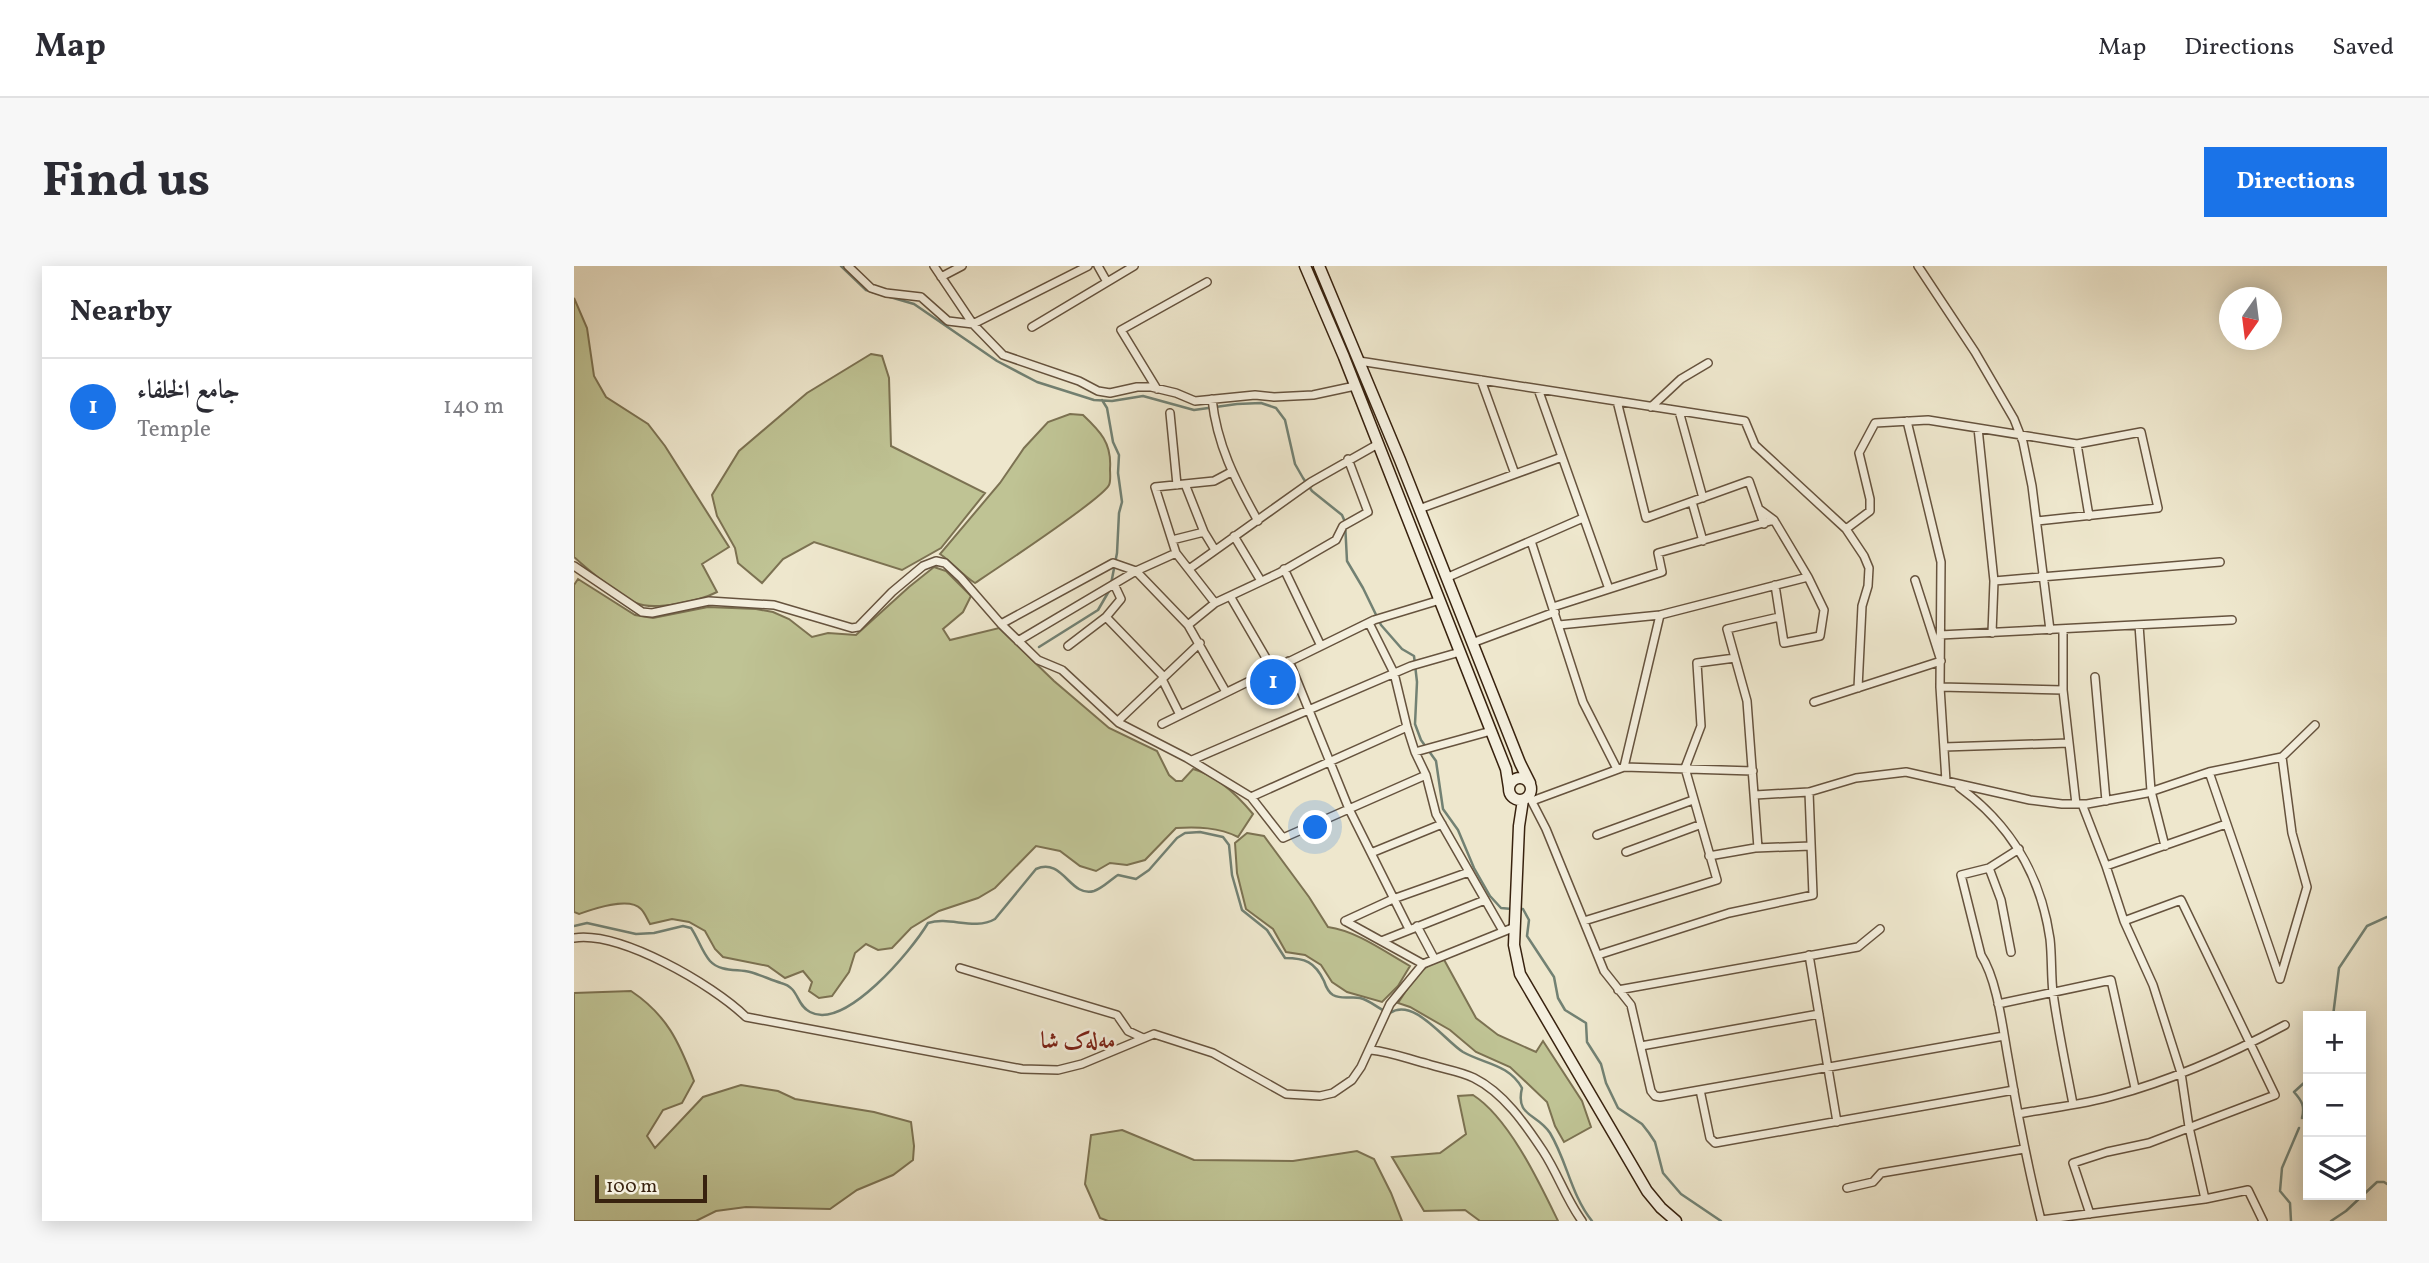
<!DOCTYPE html>
<meta charset="utf-8">
<style>
body{margin:0;font-family:Vollkorn,Amiri,serif;background:#f7f7f7;color:#2b2b33}
.controls{position:absolute;right:21px;bottom:21px;display:grid;overflow:hidden;border-radius:0px;box-shadow:0 4px 18px #0003}
.controls button{width:63px;height:63px;display:grid;place-items:center;padding:0;border:0;border-bottom:2px solid #e1e1e2;background:#fff;color:#2b2b33;font:35px sans-serif}
.compass{position:absolute;left:1645px;top:21px;width:63px;height:63px;border-radius:50%;background:#fff;box-shadow:0 4px 18px #0003;rotate:194deg}
.scale{position:absolute;left:21px;bottom:18px;width:112px;box-sizing:border-box;padding-left:7px;border:4px solid #38220f;border-top:0;font-size:19px;line-height:24px;white-space:nowrap;color:#38220f;-webkit-text-stroke:5px #f4efde;paint-order:stroke}
.you{position:absolute;left:742px;top:562px;width:24px;height:24px;margin:-18px;border:5px solid #fff;border-radius:50%;background:#1a73e8;box-shadow:0 0 0 10px #1a73e833}
.badge{display:grid;place-items:center;width:46px;height:46px;border-radius:50%;background:#1a73e8;color:#fff;font-size:23px;font-weight:700}
.pin{position:absolute;translate:-50% -50%;border:4px solid #fff;box-shadow:0 2px 7px #0006}
.list{margin:0;padding:0;list-style:none}
h2{display:flex;justify-content:space-between;align-items:center;height:91px;margin:0;padding:0 28px;font-size:30px}
h2 small{font-size:23px;font-weight:400;color:#7c7c81}
.list li{display:grid;grid-template-columns:46px 1fr auto;gap:21px;align-items:center;box-sizing:border-box;height:98px;padding:0 28px;border-top:2px solid #e1e1e2}
.list b{display:block;font-size:26px;white-space:nowrap}
.list p{margin:0;font-size:23px;white-space:nowrap;color:#7c7c81}
.list em{font-size:23px;font-style:normal;color:#7c7c81}
.icon{flex:none;width:38px;height:38px;fill:none;stroke:currentColor;stroke-width:2;stroke-linecap:round;stroke-linejoin:round}
.map{position:relative;flex:none;width:1813px;height:955px;overflow:hidden;border-radius:0px}
header{display:flex;align-items:center;gap:42px;box-sizing:border-box;height:98px;padding:0 35px;background:#fff;border-bottom:2px solid #e1e1e2}
header strong{font-size:33px}
nav{display:flex;gap:38px;margin-inline-start:auto;font-size:24px}
.intro{display:flex;align-items:center;justify-content:space-between;box-sizing:border-box;height:168px;padding:0 42px}
h1{margin:0;font-size:49px}
.button{padding:18px 32px;border-radius:0px;background:#1a73e8;color:#fff;font-size:24px;font-weight:700}
main{display:flex;gap:42px;padding:0 42px}
aside{flex:1;background:#fff;border-radius:0px;box-shadow:0 4px 18px #0003}
.map>svg:first-child{display:block}
.green{fill:#bfc394;stroke:#7c7252;stroke-width:2}
.lines{fill:none;stroke-linecap:round;stroke-linejoin:round}
.stream{stroke:#728173;stroke-width:2.5}
.minor-casing{stroke:#66533e;stroke-width:10}
.secondary-casing{stroke:#38220f;stroke-width:13}
.minor{stroke:#f4efde;stroke-width:7}
.secondary{stroke:#f4efde;stroke-width:10}
.labels{text-anchor:middle;stroke-width:5;stroke-linejoin:round;paint-order:stroke}
.quarter-label{font-size:23px;font-weight:bold;fill:#7a1f14;stroke:#f4efde}
</style>
<header>
<strong>Map</strong>
<nav><a>Map</a><a>Directions</a><a>Saved</a></nav>
</header>
<div class="intro"><h1>Find us</h1><a class="button">Directions</a></div>
<main>
<aside>
<h2>Nearby<small></small></h2>
<ul class="list">
<li><span class="badge">1</span><div><b>جامع الخلفاء</b><p>Temple</p></div><em>140 m</em></li>
</ul>
</aside>
<div class="map">
<svg width="1813" height="955" viewBox="0 0 1813 955">
<rect width="100%" height="100%" fill="#eee7cd"/>
<filter id="stains"><feTurbulence type="fractalNoise" baseFrequency=".00286" numOctaves="4"/><feColorMatrix values="0 0 0 0 .2 0 0 0 0 .09 0 0 0 0 .02 0 0 0 .5 -.17"/></filter>
<radialGradient id="worn" r=".72"><stop offset=".6" stop-color="#630" stop-opacity="0"/><stop offset="1" stop-color="#630" stop-opacity=".3"/></radialGradient>
<path class="green" d="M0 32 13 62 20 110 32 131 74 158 91 180 155 281 128 298 143 326C126 335 80 345 62 337 47 331 13 303 0 291Z
M297 88 308 90 315 112 317 180 411 227 367 282 328 304 240 276 209 293 188 317 164 297 161 282 143 250 138 229 165 185 233 127Z
M496 148 509 149C526 165 538 177 536 203 536 207 537 215 535 219 528 233 422 303 401 317 389 310 378 296 366 288L426 217 450 182 474 156Z
M360 301 372 305 397 330 389 346 369 363 376 374 425 362 480 415 535 462 583 485 595 509 602 515H608L619 503C642 509 664 530 679 548L664 571C644 561 624 561 602 562L571 594 553 599 536 597 522 605 506 600 486 585 462 580 421 622 404 632 365 645 337 662 318 682 304 684 292 678 281 687 275 706 258 730 245 732 235 725 238 716 229 705 211 712 194 700 149 691 141 683 131 665 115 656 98 653 76 658C73 653 71 647 67 643 55 630 19 643 5 648L0 646V319L4 313 61 349 79 352 134 341 182 343 199 346 215 353 238 371 254 367 282 369 335 321Z
M673 567 690 570 735 631 754 661C783 665 811 686 836 700L824 720 808 736 773 726 758 716 747 699 731 689 712 686 699 663 672 643 663 607 661 577Z
M868 690 902 752 924 769 962 786 969 775 1008 835 1017 861 990 876 981 860 973 836 936 801 902 786 876 764 836 741 824 737 843 708Z
M57 725C93 749 105 776 120 815L108 837 89 844 73 870 81 882 129 831 167 819 204 825 221 833 300 846 337 856 340 880 339 894 319 909 283 924 256 943 172 941 142 945 122 955H0V727Z
M899 829C935 852 965 916 984 955H906L891 944 850 945 818 891 866 887 892 868 884 830Z
M548 864 620 894 719 895 783 885 800 893 817 927 828 955H534L526 952 511 918 517 869Z"/>
<g class="lines">
<path class="stream" d="M267 0 292 24 340 38 423 95 463 116 520 134 538 135 569 130 620 144 663 138 687 137 702 142 711 154 721 198 729 212 738 225 768 249 771 256 773 295 789 322 807 359 828 383 840 390 843 416 841 458 847 474 862 495 869 543 884 564 900 602 916 630 927 642 938 643
M528 134 533 142 539 176 545 189 544 207 548 236 545 247 543 287 537 318
M465 381 524 344 535 325
M944 643H949L955 654 953 670 980 711 984 732 991 744 1012 757 1013 776 1027 798 1032 817 1044 842 1068 858 1075 867 1081 876 1089 907 1107 928 1147 955
M0 660 13 657 62 668 80 667 109 660 117 662C124 672 128 686 136 695 146 706 163 703 176 706 187 709 197 714 207 717 226 722 221 738 236 746 271 765 338 684 354 657 376 650 400 665 421 653L462 603C489 591 496 632 520 625 529 622 536 614 544 609L562 613 575 604 603 572 611 567 626 566 649 571 655 579 658 609 668 644 693 664 711 692C731 692 741 696 750 715 752 721 754 726 759 729 768 734 777 730 786 732 798 735 805 744 816 747 840 731 871 775 889 786 910 798 935 798 948 822 941 851 963 847 976 867 993 895 997 929 1018 955
M1759 750 1765 702 1793 660 1813 651
M1728 852C1731 840 1728 835 1720 826L1731 816 1734 806
M1717 955 1716 937 1706 925 1708 902 1725 862
M1757 955 1772 945 1803 916H1810L1813 918"/>
<defs>
<path id="minor" d="M274 0 297 22 312 27 347 31 374 55 399 58 429 89 505 115 524 125 536 127 563 121H577L602 127 621 135 681 129 700 131 739 129 781 120
M360 0 399 58 514 0
M524 0 533 16
M1344 0 1401 86 1440 153 1449 176 1458 220 1476 364
M367 11 388 0
M458 61 560 0
M785 95 1171 155 1181 179 1272 263 1290 290 1295 302 1294 320 1288 340 1284 422
M907 114 941 208
M583 123 547 64 633 16
M964 123 1035 323
M638 133C643 179 661 214 684 255
M1043 135 1072 252 1175 215 1190 258
M1077 141 1107 113 1134 97
M1105 145 1129 232
M596 147 603 219
M1333 155 1367 296 1366 421 1372 515
M1404 162 1420 315
M1503 178 1515 250
M611 218 630 266 641 284
M1118 236 1129 275
M845 243 988 191
M1185 243 1200 254 1234 311 1250 344 1246 370 1210 377 1201 319
M1272 263 1296 245V233L1285 187 1301 157 1354 154 1503 178 1567 166 1584 242 1463 255
M660 270 687 315
M598 274 630 266
M957 275 1009 436 1043 503
M0 300 68 346 78 347 135 335 200 339 278 362 284 361 318 326 349 300 362 295 371 297 387 312 427 358 464 394 488 404 545 457 613 492 677 531 833 461
M615 303 737 216 804 178
M710 303 747 380
M872 312 1009 252
M656 330 699 404
M641 337 602 287 581 221 640 215 657 206
M979 341 1088 306 1084 287 1200 254
M532 351 590 411
M795 357 820 407 833 461 841 486 852 509 862 548 929 665
M427 358 539 297 562 305 602 287
M614 359 641 337 705 307 762 274 769 260 794 246 774 193
M985 359 1086 349 1234 311
M1565 359 1577 525 1591 580
M1489 363V424L1502 538
M1418 367 1420 315 1646 296
M1366 369 1658 354
M444 375 562 305 614 359 652 426
M898 377 981 346
M494 380 532 351 547 333 540 318
M715 395 775 543 835 663
M1521 411 1532 535
M588 413 606 449
M1366 421 1489 424
M1240 436 1367 395 1341 314
M544 455 626 377
M588 458 800 354 866 334
M1370 481 1495 477
M841 486 917 465
M618 494 837 400 886 386
M1050 501 1086 349
M1635 506 1706 713
M1385 521C1436 558 1467 610 1476 673 1478 691 1477 709 1479 727 1484 764 1492 801 1499 838
M1181 529 1235 526 1282 512 1332 506 1456 534 1488 538H1513L1573 527 1635 506 1708 491 1741 459
M955 530 972 563 1030 705 1057 739 1077 825 1081 830 1086 831 1430 770
M677 531 709 572 852 509
M958 535 1050 501 1179 505
M1508 538 1532 600 1550 655 1579 719 1607 807 1615 861 1631 933
M1023 569 1119 534
M1184 582 1173 435 1153 363 1205 351
M1445 583 1415 602 1387 609 1407 689C1424 715 1429 766 1435 797 1444 850 1454 902 1467 954L1631 933 1674 924 1689 955
M1052 586 1125 559
M797 587 868 558
M1135 590 1181 582 1237 580
M1532 600 1652 558
M1415 602 1427 634 1437 686
M771 655 819 633 895 606
M771 655 849 698
M1010 655 1143 614 1111 502 1127 460 1123 397 1161 392
M843 660 860 692
M0 672C46 665 138 718 172 751L448 803 484 804 508 798 580 768 639 787 712 828 746 830 759 827 778 814 787 801 816 738 849 698 941 661
M810 674 911 634
M1024 689 1155 647 1239 629 1235 526
M1235 689 1263 856
M386 702 543 749 554 765 569 772
M1706 713 1733 621 1718 567 1708 491
M1044 724 1284 681 1306 663
M1424 738 1537 714 1561 822
M1067 780 1245 748
M797 784C817 786 834 793 854 798 869 803 886 805 900 812 930 827 951 858 969 885 984 908 992 933 1008 955
M1126 824 1136 872 1141 877 1440 824
M1444 848C1475 842 1508 839 1539 830 1599 814 1657 788 1711 759
M1273 922 1299 916 1307 907 1450 883
M1516 948 1499 897 1533 886 1575 877 1701 829 1607 634 1550 655"/>
<path id="secondary" d="M731 0 770 91 917 465 932 503 935 522
M745 0 826 194 946 497 956 517
M935 523a11 11 0 1 1 22 0a11 11 0 1 1-22 0Z
M949 534 945 560 940 679 946 708 1073 925 1087 942 1102 955"/>
</defs>
<use href="#minor" class="minor-casing"/>
<use href="#secondary" class="secondary-casing"/>
<use href="#minor" class="minor"/>
<use href="#secondary" class="secondary"/>
</g>
<g class="labels">
<g class="quarter-label">
<text x="504" y="782">مەلەک شا</text>
</g>
</g>
<rect width="100%" height="100%" filter="url(#stains)"/>
<rect width="100%" height="100%" fill="url(#worn)"/>
</svg>
<div class="controls">
<button>+</button>
<button>−</button>
<button><svg class="icon" aria-label="layers" viewBox="0 0 24 24"><path d="M12 4l9 5-9 5-9-5zM3 14l9 5 9-5"/></svg></button>
</div>
<svg class="compass" viewBox="-18 -18 36 36"><path d="M0-13l5 13h-10z" fill="#e53935"/><path d="M0 13l5-13h-10z" fill="#7c7c81"/></svg>
<div class="scale">100 m</div>
<div class="you"></div>
<div class="pin badge" style="left:699px;top:416px">1</div>
</div>
</main>
